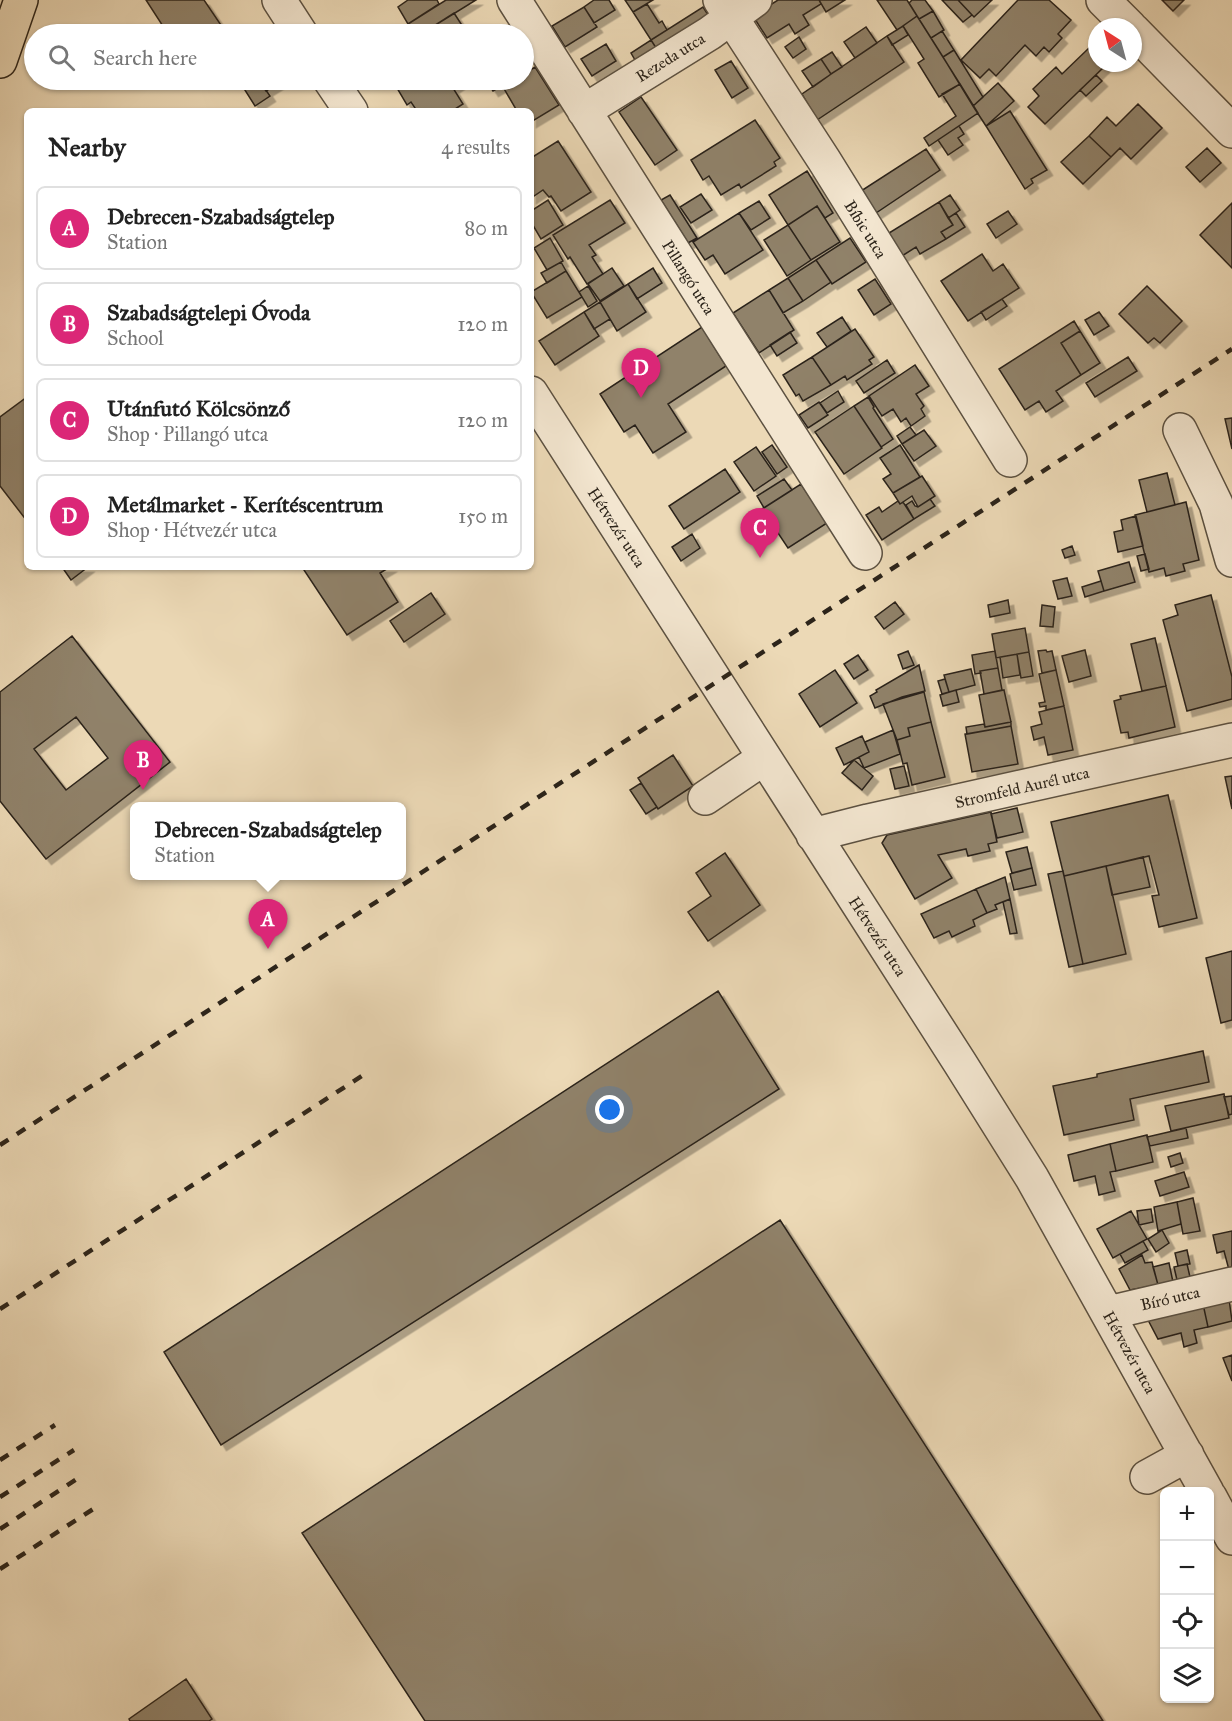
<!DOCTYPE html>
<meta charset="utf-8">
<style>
body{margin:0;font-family:"IM FELL Great Primer",serif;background:#f6f6f6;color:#222}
.controls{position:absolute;right:18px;bottom:18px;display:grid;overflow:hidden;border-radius:9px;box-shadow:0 2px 4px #0004}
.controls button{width:54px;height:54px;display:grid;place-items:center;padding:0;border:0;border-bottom:2px solid #e0e0e0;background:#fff;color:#222;font:30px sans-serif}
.compass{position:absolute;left:1088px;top:18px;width:54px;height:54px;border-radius:50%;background:#fff;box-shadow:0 2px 4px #0004;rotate:324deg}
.you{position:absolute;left:610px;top:1110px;width:21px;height:21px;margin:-15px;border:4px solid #fff;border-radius:50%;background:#1a73e8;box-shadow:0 0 0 9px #1a73e833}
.badge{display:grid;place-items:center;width:39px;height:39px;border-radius:50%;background:#db2777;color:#fff;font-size:20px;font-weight:700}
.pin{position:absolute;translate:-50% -50px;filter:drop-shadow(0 2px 3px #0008)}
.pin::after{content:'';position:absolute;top:32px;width:21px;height:18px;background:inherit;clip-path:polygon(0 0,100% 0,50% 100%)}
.popup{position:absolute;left:130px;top:802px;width:276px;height:78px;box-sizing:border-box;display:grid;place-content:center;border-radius:9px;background:#fff;filter:drop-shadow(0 2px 4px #0005);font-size:20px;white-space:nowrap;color:#767676}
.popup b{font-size:22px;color:#222}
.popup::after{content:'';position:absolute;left:50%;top:100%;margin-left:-12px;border:12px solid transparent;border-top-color:#fff}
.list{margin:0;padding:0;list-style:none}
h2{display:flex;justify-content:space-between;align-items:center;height:78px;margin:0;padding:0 24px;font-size:26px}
h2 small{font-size:20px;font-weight:400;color:#767676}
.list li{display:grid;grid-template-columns:39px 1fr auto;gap:18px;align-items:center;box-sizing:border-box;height:84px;margin:0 12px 12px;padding:0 12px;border:2px solid #e0e0e0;border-radius:9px}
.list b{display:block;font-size:22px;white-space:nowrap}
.list p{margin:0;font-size:20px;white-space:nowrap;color:#767676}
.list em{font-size:20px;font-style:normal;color:#767676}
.icon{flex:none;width:33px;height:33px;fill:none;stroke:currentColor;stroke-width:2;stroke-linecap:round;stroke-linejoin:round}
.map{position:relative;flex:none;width:1232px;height:1721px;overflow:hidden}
.search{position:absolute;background:#fff;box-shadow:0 2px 4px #0004;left:24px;top:24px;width:510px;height:66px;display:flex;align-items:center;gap:15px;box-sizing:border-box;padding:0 21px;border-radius:33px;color:#767676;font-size:22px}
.panel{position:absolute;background:#fff;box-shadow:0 2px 4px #0004;left:24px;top:108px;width:510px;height:462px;border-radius:9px}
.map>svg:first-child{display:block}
.building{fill:#90826b;stroke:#2c241a;stroke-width:1.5;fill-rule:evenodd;filter:url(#shadow)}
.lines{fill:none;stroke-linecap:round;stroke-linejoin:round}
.minor-casing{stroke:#5c5141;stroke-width:36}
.major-casing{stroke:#2c241a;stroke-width:36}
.minor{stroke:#f3e6d0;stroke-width:33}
.major{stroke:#ecd9b6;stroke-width:33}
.rail{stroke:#2c241a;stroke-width:4.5;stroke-dasharray:10 10;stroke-linecap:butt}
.labels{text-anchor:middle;stroke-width:4.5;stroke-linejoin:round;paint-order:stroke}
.street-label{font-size:16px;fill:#2c241a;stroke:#f3e6d0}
</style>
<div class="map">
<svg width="1232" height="1721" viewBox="0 0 1232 1721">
<defs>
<filter id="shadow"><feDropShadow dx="5.5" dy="5.5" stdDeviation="0" flood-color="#0004"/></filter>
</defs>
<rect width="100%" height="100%" fill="#ecd9b6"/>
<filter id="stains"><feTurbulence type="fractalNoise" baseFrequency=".00333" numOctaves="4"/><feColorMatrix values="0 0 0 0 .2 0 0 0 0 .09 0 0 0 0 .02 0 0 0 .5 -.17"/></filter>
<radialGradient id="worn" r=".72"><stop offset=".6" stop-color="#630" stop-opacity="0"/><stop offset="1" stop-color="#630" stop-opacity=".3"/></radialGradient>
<path class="building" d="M146 0H204L227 34H168Z
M408 0H437L439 4 408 24 398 7Z
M446 0H476L421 34H415L408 24Z
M594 0H609L615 10 594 23 584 7Z
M625 0H653L633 12Z
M778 0H819L821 4 803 15 809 25 795 34 789 24 767 38 753 16Z
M819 0H845L826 12Z
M877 0H907L917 16 897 30Z
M912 0H925L933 11 919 19 909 3Z
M942 0H958L972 15 963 22Z
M958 0H992L974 17Z
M1018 0H1049L1071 20 1058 34 1062 38 1049 52 1044 47 1036 56 1025 45 996 76 989 69 980 78 961 60Z
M1162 0H1184L1173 11Z
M647 4 659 23 662 21 667 30 651 40 633 12Z
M584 7 597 27 565 47 552 26Z
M703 7 712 21 660 54 651 40Z
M933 11 944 30 931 38 919 19Z
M454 13 465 30 457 34H432L429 29Z
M917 16 960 84 939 97 918 63 924 59 903 26Z
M903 26 908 35 892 45 887 36Z
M866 27 877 43 855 58 844 42Z
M942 31 954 50 943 57 931 38Z
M887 36 904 62 817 120 802 94Z
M799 37 806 49 793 58 785 47Z
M651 40 660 54 639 67 631 53Z
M606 44 616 61 592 76 581 59Z
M1090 47 1097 54V63L1107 64 1045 124 1028 107 1039 96 1033 89 1056 67 1062 74Z
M954 50 983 97 973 106 943 57Z
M832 52 842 67 831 74 821 59Z
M821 59 831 74 813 87 802 71Z
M731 61 748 88 732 98 715 70Z
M535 67 559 105 531 122V111H517L503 87 514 80H524V74Z
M1096 75 1102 81 1086 96 1080 90Z
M254 80H259L270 96 255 106 243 87Z
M261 80H284L266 91 259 81Z
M396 80H465L453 88 463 104 452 111H417L411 102 407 105 394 83 397 81Z
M486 80H512L493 91Z
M998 83 1014 101 986 126 973 106Z
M960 84 978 113 929 146 924 138 956 116 942 94Z
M641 97 677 150 655 165 619 112Z
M1138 104 1162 128 1131 159 1120 148 1111 157 1089 136 1107 117 1116 126Z
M1010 111 1047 170 1031 179 1033 183 1025 189 986 126Z
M755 120 780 158 774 162 776 166 741 188 739 184 721 195 709 176 703 180 691 160Z
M959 126 964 134 958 138 963 145 948 155 938 140Z
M1089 136 1111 157 1083 184 1061 162Z
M558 141 591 192 561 211 551 196 549 197 543 190 531 198V158Z
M1207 148 1221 163 1200 182 1186 167Z
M926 149 940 170 876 213 861 191Z
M807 171 833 213 825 218 817 206 788 225 769 195Z
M701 194 712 210 691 223 680 207Z
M670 195 697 238 688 243 661 200Z
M950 195 960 210 948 218 939 202Z
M548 200 563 225 541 239 531 222V211Z
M610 200 625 223 589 245 596 255 592 257 603 274 587 284 570 257 568 259 553 235Z
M759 201 770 218 751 230 739 213Z
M939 202 953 225 941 232 946 239 920 254 916 247 902 256 889 233Z
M1232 203V268L1200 235Z
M817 206 840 242 811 260 788 225Z
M1008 211 1017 224 996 238 987 224Z
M739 213 763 250 725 274 713 255 705 260 693 242Z
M956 213 965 227 946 239 941 232 953 225 948 218Z
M788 225 811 260 787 276 764 240Z
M550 238 563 261 547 270 534 248Z
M850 238 866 262 832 284 816 260Z
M982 254 993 271 1003 264 1019 288 968 321 941 281Z
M816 260 831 282 803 301 788 278Z
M561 262 566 271 547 283 541 273Z
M612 268 624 286 600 301 588 284Z
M653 268 662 283 637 299 628 284Z
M566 271 582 297 547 318 531 292Z
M788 278 803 301 783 313 769 290Z
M875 279 891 304 874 315 858 290Z
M628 284 646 312 617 331 600 302Z
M588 286 597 301 588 307 579 292Z
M1147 286 1182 321 1160 343 1154 338 1148 343 1119 314Z
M769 290 794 330 759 353 733 313Z
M1002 299 1007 306 986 320 981 312Z
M600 302 610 319 594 329 584 312Z
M584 312 599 336 555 365 539 341Z
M1099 312 1109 326 1094 335 1085 320Z
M842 317 851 331 827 347 817 333Z
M1074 321 1080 331 1061 343 1081 375 1056 391 1063 401 1046 412 1039 401 1025 410 999 369Z
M702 327 726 366 668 404 686 432 653 453 635 425 624 432 600 394Z
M855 329 874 357 869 360 872 364 847 380 845 376 831 385 812 357Z
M1080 331 1100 363 1081 375 1061 343Z
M790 332 797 343 777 356 770 345Z
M812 357 831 385 803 401 799 394 796 396 783 375Z
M1128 357 1137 371 1095 397 1086 383Z
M887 360 895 373 864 393 856 381Z
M915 365 929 386 916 394 924 406 921 409 925 416 911 426 906 418 901 422 893 409 882 416 869 396Z
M838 391 844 402 827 413 820 403Z
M27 397V521L0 486V417Z
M868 397 874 407 873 408 893 439 881 447 854 406Z
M819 402 828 415 808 428 799 415Z
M854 406 882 448 844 474 815 432Z
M1232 418V449L1225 419Z
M910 427 916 435 902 444 897 436Z
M924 430 936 446 914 461 902 444Z
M772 445 787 467 777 474 762 452Z
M900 445 920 477 893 493 883 479 891 474 880 458Z
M756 447 776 476 754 491 734 462Z
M725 469 740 492 684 529 669 506Z
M1167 473 1175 505 1147 512 1139 480Z
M922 476 935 496 918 507 912 496 900 504 893 493Z
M784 479 792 490 764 508 757 496Z
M801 484 827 523 788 548 762 509Z
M930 499 935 506 914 519 906 505 912 501 915 506 918 507Z
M898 501 900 504 903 502 914 519 882 540 866 515 879 507 882 512Z
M1186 502 1199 560 1183 564 1185 571 1166 576 1164 568 1149 572 1135 515Z
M1136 516 1143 546 1118 552 1114 532 1123 530 1121 520Z
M692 534 700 548 681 561 672 547Z
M1072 546 1075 555 1065 558 1062 550Z
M1145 554 1149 569 1141 571 1137 556Z
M1129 562 1135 582 1104 591 1098 571Z
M62 567H88L71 580Z
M302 567H390L380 573 398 602 347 635Z
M1067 578 1072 596 1058 599 1053 581Z
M1101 581 1104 591 1085 597 1082 587Z
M431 593 445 614 404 642 390 621Z
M1211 595 1232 677V699L1187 711 1163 620 1178 615 1175 605Z
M1008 600 1010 613 990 617 988 605Z
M895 602 904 614 884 629 875 617Z
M1042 605 1055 607 1053 627 1040 626Z
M1025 628 1029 652 996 658 992 634Z
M72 636 170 762 46 859 0 801V692ZM76 717 108 758 66 790 34 749Z
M1155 638 1166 686 1142 691 1131 644Z
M1046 650 1047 652 1052 651 1056 670 1042 673 1038 651Z
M1085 650 1091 676 1069 682 1062 656Z
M908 651 914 665 903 669 898 655Z
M995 651 998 668 980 671 981 673 975 674 972 655Z
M1029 652 1033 676 1021 678 1017 654Z
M1017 654 1020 675 1003 678 1000 657Z
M858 655 868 670 854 679 844 664Z
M919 665 925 691 902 697 875 708 870 696 877 692 876 690Z
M998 668 1002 690 984 694 980 671Z
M971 669 975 685 949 692 944 675Z
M835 670 857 703 820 727 799 694Z
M1056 670 1064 706 1046 710V706L1040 707 1039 703 1045 702 1039 674Z
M945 679 949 692 942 694 938 681Z
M1166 686 1175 727 1129 738 1128 732 1121 733 1114 701 1121 699 1120 696Z
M956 690 959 702 943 706 940 695Z
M1004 690 1011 722 985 727 979 695Z
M924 692 931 722 908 728 910 736 897 740 883 704Z
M1064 706 1073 750 1048 755 1044 737 1034 740 1031 727 1042 724 1039 712Z
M931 722 945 777 912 785 907 763 903 764 897 740 910 736 908 728Z
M1011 722V726L967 734 966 727 984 724 985 727Z
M1011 726 1018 764 972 772 965 734Z
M893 730 900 754 864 768 859 757 869 752 865 742Z
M862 736 869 752 844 765 836 748Z
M673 755 693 786 658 809 638 778Z
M854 760 873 776 862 790 842 773Z
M904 766 909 786 895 789 890 769Z
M1232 776V809L1225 777Z
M641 783 657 807 646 814 630 790Z
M1168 795 1197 918 1159 927 1152 896 1159 895 1149 856 1064 876 1051 822Z
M1017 808 1023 832 997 838 991 814Z
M991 812 997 842 988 844 990 851 968 856 966 849 938 855 952 878 915 899 882 843 887 835Z
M1027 847 1032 868 1012 873 1006 852Z
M725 853 760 905 708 941 688 912 711 896 696 873Z
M1143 857 1150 887 1112 895 1106 866Z
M1106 866 1126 954 1083 964 1064 876Z
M1032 868 1036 885 1014 890 1010 874Z
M1063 871 1083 964 1069 967 1048 874Z
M1005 877 1010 899 995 905 997 909 987 913 976 889Z
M976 889 987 913 973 920 975 926 952 937 949 931 934 938 921 914Z
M1010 899 1017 933 1010 934 1003 902Z
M1232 951V1020L1221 1023 1206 958Z
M718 991 779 1089 221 1445 164 1352Z
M1203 1051 1209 1082 1130 1099 1134 1120 1064 1135 1053 1086 1097 1077V1074Z
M1224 1094 1229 1118 1171 1131 1165 1106Z
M1232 1096V1114L1229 1115 1224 1097Z
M1186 1128 1188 1138 1150 1146 1147 1137Z
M1147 1135 1153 1162 1116 1171 1110 1144Z
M1110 1144 1116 1171 1110 1172 1115 1191 1099 1195 1095 1176 1074 1181 1068 1155Z
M1180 1153 1183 1163 1171 1167 1168 1157Z
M1184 1172 1189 1187 1160 1196 1155 1181Z
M1193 1198 1200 1231 1183 1234 1177 1202Z
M1177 1202 1181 1224 1158 1231 1154 1207Z
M1151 1209 1153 1222 1139 1225 1137 1211Z
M1131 1211 1147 1239 1113 1258 1097 1229Z
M780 1220 1103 1721H425L302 1533Z
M1162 1230 1169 1243 1156 1252 1148 1239Z
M1232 1231V1270H1229L1224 1251 1217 1253 1213 1235Z
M1143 1241 1148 1250 1125 1263 1120 1254Z
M1187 1250 1190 1264 1178 1266 1175 1253Z
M1142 1255 1145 1263 1152 1262 1158 1285 1130 1290 1119 1269Z
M1169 1263 1173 1282 1158 1285 1153 1267Z
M1187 1264 1190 1277 1177 1280 1174 1267Z
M1229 1299 1232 1321 1208 1327 1203 1304Z
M1203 1304 1208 1327 1194 1330 1197 1343 1184 1347 1181 1333 1158 1339 1147 1318Z
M1232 1355V1381L1223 1358Z
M186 1679 212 1719 209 1721H130L129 1719Z"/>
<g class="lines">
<defs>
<path id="minor" d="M279 0 301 34
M514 0 865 553
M720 0 824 160 1010 460
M1103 0 1130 27
M1133 30 1232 131
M330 80 351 111
M584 111 710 33 755 0
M531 393 960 1063 1032 1178 1207 1492
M1180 430 1216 504 1232 560
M705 798 764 758
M813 835 868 821 1232 740
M1108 1313 1232 1284
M1147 1477 1187 1455
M1210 1497 1232 1538"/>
<path id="major" d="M0 61 21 0"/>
</defs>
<use href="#minor" class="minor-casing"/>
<use href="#major" class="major-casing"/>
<use href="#minor" class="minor"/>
<use href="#major" class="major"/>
<path class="rail" d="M0 1145 1232 349
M0 1309 365 1074
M0 1460 55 1425
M0 1497 74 1450
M0 1529 83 1475
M0 1569 98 1506"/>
</g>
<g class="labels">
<g class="street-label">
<text transform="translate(670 57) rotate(-32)" y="6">Rezeda utca</text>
<text transform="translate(866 229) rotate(58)" y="6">Bíbic utca</text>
<text transform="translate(689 277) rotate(58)" y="6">Pillangó utca</text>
<text transform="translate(617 527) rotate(57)" y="6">Hétvezér utca</text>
<text transform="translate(1022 787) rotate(-13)" y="6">Stromfeld Aurél utca</text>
<text transform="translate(878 936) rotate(57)" y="6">Hétvezér utca</text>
<text transform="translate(1170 1298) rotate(-13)" y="6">Bíró utca</text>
<text transform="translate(1130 1352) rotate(61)" y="6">Hétvezér utca</text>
</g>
</g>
<rect width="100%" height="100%" filter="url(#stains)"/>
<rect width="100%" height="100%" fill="url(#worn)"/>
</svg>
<div class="controls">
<button>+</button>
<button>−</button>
<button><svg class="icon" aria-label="locate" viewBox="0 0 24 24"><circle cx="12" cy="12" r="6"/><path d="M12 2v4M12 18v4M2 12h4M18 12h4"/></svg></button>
<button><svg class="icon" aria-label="layers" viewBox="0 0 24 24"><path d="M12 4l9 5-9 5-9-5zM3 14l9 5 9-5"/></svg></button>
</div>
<svg class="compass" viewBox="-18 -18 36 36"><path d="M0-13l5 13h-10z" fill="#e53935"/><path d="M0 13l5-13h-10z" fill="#767676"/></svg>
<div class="you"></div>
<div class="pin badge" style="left:268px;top:949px">A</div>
<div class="popup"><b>Debrecen-Szabadságtelep</b>Station</div>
<div class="pin badge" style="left:143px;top:790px">B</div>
<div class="pin badge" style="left:760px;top:558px">C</div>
<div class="pin badge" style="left:641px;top:398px">D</div>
<div class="search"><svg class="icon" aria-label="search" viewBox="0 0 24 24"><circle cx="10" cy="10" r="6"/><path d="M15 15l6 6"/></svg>Search here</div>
<section class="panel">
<h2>Nearby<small>4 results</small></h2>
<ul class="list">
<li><span class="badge">A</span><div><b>Debrecen-Szabadságtelep</b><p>Station</p></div><em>80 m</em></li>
<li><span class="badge">B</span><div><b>Szabadságtelepi Óvoda</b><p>School</p></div><em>120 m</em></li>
<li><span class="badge">C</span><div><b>Utánfutó Kölcsönző</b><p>Shop · Pillangó utca</p></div><em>120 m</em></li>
<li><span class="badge">D</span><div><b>Metálmarket - Kerítéscentrum</b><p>Shop · Hétvezér utca</p></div><em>150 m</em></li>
</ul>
</section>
</div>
